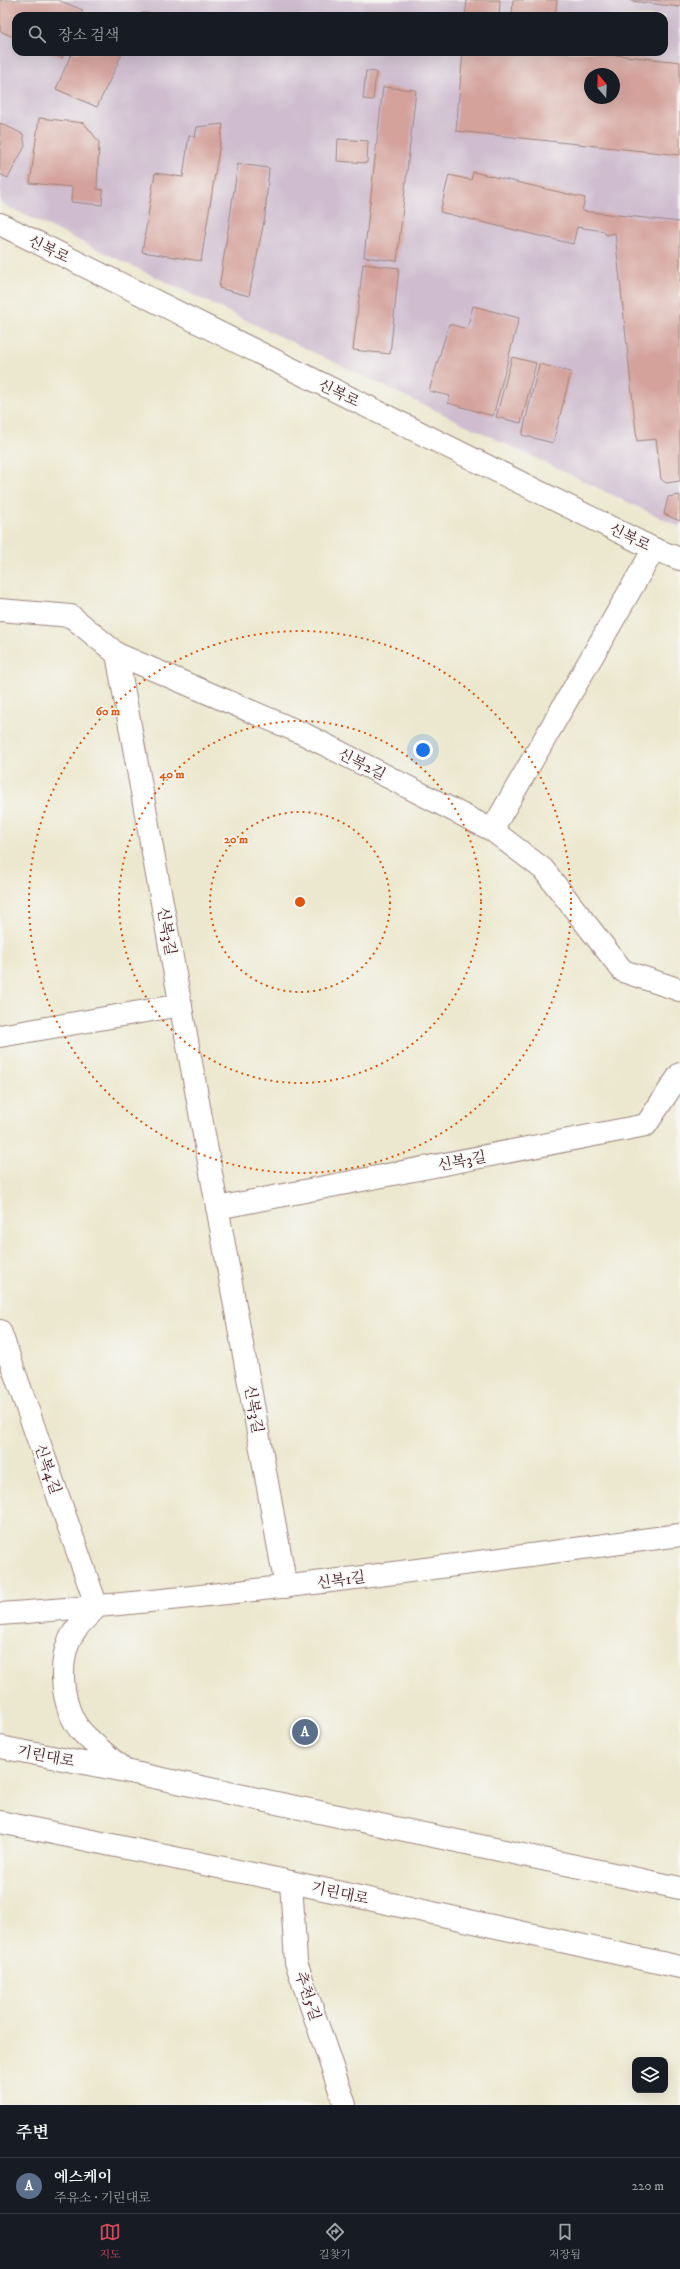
<!DOCTYPE html>
<html lang="ko">
<meta charset="utf-8">
<style>
body{margin:0;font-family:"IM FELL DW Pica","Noto Serif KR",serif;background:#242831;color:#f1f3f6}
.controls{position:absolute;right:12px;bottom:12px;display:grid;overflow:hidden;border-radius:8px;box-shadow:0 4px 16px #0002}
.controls button{width:36px;height:36px;display:grid;place-items:center;padding:0;border:0;border-bottom:1px solid #363941;background:#171b24;color:#f1f3f6;font:20px sans-serif}
.compass{position:absolute;left:584px;top:68px;width:36px;height:36px;border-radius:50%;background:#171b24;box-shadow:0 4px 16px #0002;rotate:341deg}
.you{position:absolute;left:423px;top:750px;width:14px;height:14px;margin:-10px;border:3px solid #fff;border-radius:50%;background:#1a73e8;box-shadow:0 0 0 6px #1a73e833}
.badge{display:grid;place-items:center;width:26px;height:26px;border-radius:50%;background:#d1495b;color:#fff;font-size:13px;font-weight:700}
.pin{position:absolute;translate:-50% -50%;border:2px solid #fff;box-shadow:0 1px 4px #0006}
.list{margin:0;padding:0;list-style:none}
h2{display:flex;justify-content:space-between;align-items:center;height:52px;margin:0;padding:0 16px;font-size:17px}
h2 small{font-size:13px;font-weight:400;color:#9ea1a6}
.list li{display:grid;grid-template-columns:26px 1fr auto;gap:12px;align-items:center;box-sizing:border-box;height:56px;padding:0 16px;border-top:1px solid #363941}
.list b{display:block;font-size:15px;white-space:nowrap}
.list p{margin:0;font-size:13px;white-space:nowrap;color:#9ea1a6}
.list em{font-size:13px;font-style:normal;color:#9ea1a6}
.icon{flex:none;width:22px;height:22px;fill:none;stroke:currentColor;stroke-width:2;stroke-linecap:round;stroke-linejoin:round}
.map{position:relative;flex:none;width:680px;height:2105px;overflow:hidden}
.search{position:absolute;background:#171b24;box-shadow:0 4px 16px #0002;left:12px;right:12px;top:12px;height:44px;display:flex;align-items:center;gap:10px;box-sizing:border-box;padding:0 14px;border-radius:12px;color:#9ea1a6;font-size:15px}
.sheet{height:108px;background:#171b24}
nav{display:flex;justify-content:space-around;align-items:center;box-sizing:border-box;height:56px;border-top:1px solid #363941;background:#171b24;font-size:11px;color:#9ea1a6}
nav a{display:grid;justify-items:center;gap:2px}
nav .on{color:#d1495b}
.map>svg:first-child{display:block}
.industrial{fill:#cfbdcf;fill-rule:evenodd}
.building{fill:#d4a19b;fill-rule:evenodd}
.lines{fill:none;stroke-linecap:round;stroke-linejoin:round}
.street-casing{stroke:#9b847d;stroke-width:24}
.secondary-casing{stroke:#9b847d;stroke-width:24}
.street{stroke:#fff;stroke-width:22}
.secondary{stroke:#fff;stroke-width:22}
.ring{fill:none;stroke:#e0560e;stroke-width:2;stroke-dasharray:2 4}
.labels{text-anchor:middle;stroke-width:3;stroke-linejoin:round;paint-order:stroke}
.street-label{font-size:15px;fill:#4a1f2b;stroke:#f6f6f2}
.centre{fill:#e0560e;stroke:#f6f6f2;stroke-width:2}
.ring-label{font-size:12px;text-anchor:middle;font-weight:bold;fill:#e0560e;stroke:#f6f6f2;stroke-width:3;stroke-linejoin:round;paint-order:stroke}
</style>
<div class="map">
<svg width="680" height="2105" viewBox="0 0 680 2105">
<rect width="100%" height="100%" fill="#f6f6f2"/>
<filter id="ink" filterUnits="userSpaceOnUse"><feTurbulence type="fractalNoise" baseFrequency=".025" numOctaves="2"/><feDisplacementMap in="SourceGraphic" scale="8" xChannelSelector="R" yChannelSelector="G"/><feConvolveMatrix kernelMatrix="1 2 1 2 8 2 1 2 1" color-interpolation-filters="sRGB"/></filter>
<filter id="wash" filterUnits="userSpaceOnUse"><feTurbulence type="fractalNoise" baseFrequency=".012" numOctaves="4" result="noise"/><feDisplacementMap in="SourceGraphic" scale="16" xChannelSelector="R" yChannelSelector="G"/><feGaussianBlur stdDeviation="0.9" result="paint"/><feColorMatrix in="noise" values="0 0 0 0 0 0 0 0 0 0 0 0 0 0 0 0 0 1.4 0 .05"/><feComposite in="paint" operator="in"/></filter>
<g filter="url(#wash)">
<rect width="100%" height="100%" fill="#ece8cf"/>
<path class="industrial" d="M0 0H680V527L0 203ZM16 16H664V52H16ZM590 74H614V98H590Z"/>
<g id="blocks">
<path class="building" d="M0 0H58L83 10 80 16H16V38L0 31Z
M467 0H500L499 16H465Z
M513 0H557L555 16H512Z
M631 0H680V7L631 1Z
M142 13 171 15 170 16H141Z
M49 52H65L62 58Z
M72 52H123L97 107 56 89Z
M463 52H589L680 62V155L456 131ZM590 74H614V98H590Z
M366 71 376 72 373 100 363 99Z
M383 87 416 90 397 261 364 257Z
M39 118 84 123 99 142 97 189 103 190 102 205 71 202 72 187 30 183Z
M0 123 23 134 25 146 8 178 0 174Z
M223 124 201 261 142 252 155 173 183 177 189 135 195 137 197 127Z
M338 139 368 141 367 163 337 161Z
M238 164 269 168 265 216 249 296 219 288Z
M473 172 585 198 582 211 680 222V481L666 483 661 479 656 439 637 441 615 233 606 235 604 231 577 227 573 244 440 212 449 175 471 180Z
M363 264 399 268 390 354 353 350Z
M473 306 519 318 493 416 448 403 450 396 429 391 449 324 467 329Z
M512 357 536 363 521 423 496 417Z
M539 364 571 372 553 443 522 435Z
M680 495V521L664 514 668 497Z"/>
</g>
</g>
<g filter="url(#ink)">
<use href="#blocks" fill-opacity="0" stroke="#9b847d" stroke-width="1"/>
<g class="lines">
<defs>
<path id="street" d="M0 610 71 616 117 654 304 734 492 830 543 869 623 971 680 990
M117 654 286 1587
M492 830 654 549
M0 1036 181 1005
M217 1208 646 1125 680 1074
M0 1331 97 1607
M291 1882 296 1962 345 2105"/>
<path id="secondary" d="M0 224 654 549 680 559
M97 1607C89 1615 80 1623 74 1632 56 1657 61 1710 82 1732 95 1746 111 1758 125 1771
M0 1614C228 1598 454 1565 680 1535
M0 1747 125 1771 680 1888
M0 1822 291 1882 680 1967"/>
</defs>
<use href="#street" class="street-casing"/>
<use href="#secondary" class="secondary-casing"/>
<use href="#street" class="street"/>
<use href="#secondary" class="secondary"/>
</g>
</g>
<g class="ring">
<circle cx="300" cy="902" r="90"/>
<circle cx="300" cy="902" r="181"/>
<circle cx="300" cy="902" r="271"/>
</g>
<g class="labels">
<g class="street-label">
<text transform="translate(49 249) rotate(26)" y="5">신복로</text>
<text transform="translate(339 393) rotate(26)" y="5">신복로</text>
<text transform="translate(630 537) rotate(26)" y="5">신복로</text>
<text transform="translate(362 764) rotate(27)" y="5">신복2길</text>
<text transform="translate(167 931) rotate(80)" y="5">신복3길</text>
<text transform="translate(462 1161) rotate(-11)" y="5">신복3길</text>
<text transform="translate(254 1409) rotate(80)" y="5">신복3길</text>
<text transform="translate(48 1469) rotate(71)" y="5">신복4길</text>
<text transform="translate(341 1580) rotate(-8)" y="5">신복1길</text>
<text transform="translate(46 1756) rotate(11)" y="5">기린대로</text>
<text transform="translate(340 1893) rotate(12)" y="5">기린대로</text>
<text transform="translate(308 1996) rotate(71)" y="5">추천5길</text>
</g>
</g>
<circle cx="300" cy="902" r="6" class="centre"/>
<g class="ring-label">
<text x="108" y="715">60 m</text>
<text x="172" y="778">40 m</text>
<text x="236" y="843">20 m</text>
</g>
</svg>
<div class="controls">
<button><svg class="icon" aria-label="layers" viewBox="0 0 24 24"><path d="M12 4l9 5-9 5-9-5zM3 14l9 5 9-5"/></svg></button>
</div>
<svg class="compass" viewBox="-18 -18 36 36"><path d="M0-13l5 13h-10z" fill="#e53935"/><path d="M0 13l5-13h-10z" fill="#9ea1a6"/></svg>
<div class="you"></div>
<div class="pin badge" style="left:305px;top:1732px;background:#5c6f8a">A</div>
<div class="search"><svg class="icon" aria-label="search" viewBox="0 0 24 24"><circle cx="10" cy="10" r="6"/><path d="M15 15l6 6"/></svg>장소 검색</div>
</div>
<section class="sheet">
<h2>주변<small></small></h2>
<ul class="list">
<li><span class="badge" style="background:#5c6f8a">A</span><div><b>에스케이</b><p>주유소 · 기린대로</p></div><em>220 m</em></li>
</ul>
</section>
<nav>
<a class="on"><svg class="icon" aria-label="map" viewBox="0 0 24 24"><path d="M3 6l6-2 6 2 6-2v14l-6 2-6-2-6 2zM9 4v14M15 6v14"/></svg>지도</a>
<a><svg class="icon" aria-label="directions" viewBox="0 0 24 24"><path d="M12 3l9 9-9 9-9-9zM9 14v-3h6M13 9l2 2-2 2"/></svg>길찾기</a>
<a><svg class="icon" aria-label="saved" viewBox="0 0 24 24"><path d="M7 4h10v16l-5-4-5 4z"/></svg>저장됨</a>
</nav>
